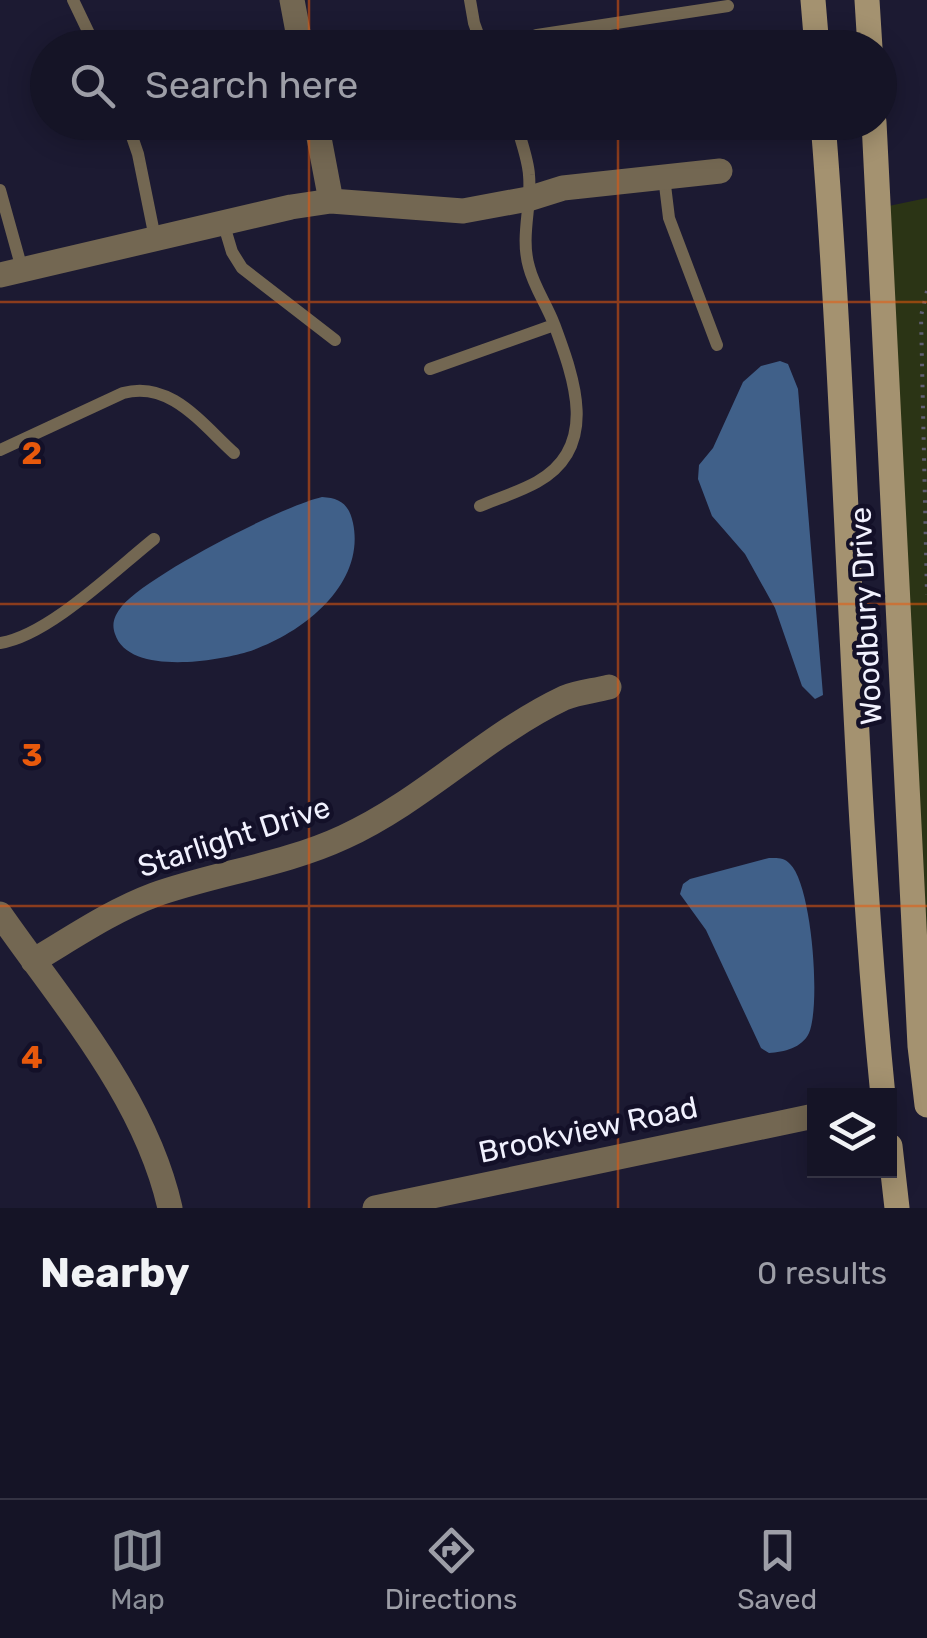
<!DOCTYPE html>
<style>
body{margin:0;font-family:Rubik,sans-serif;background:#222132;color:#f1f3f6}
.controls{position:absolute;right:30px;bottom:30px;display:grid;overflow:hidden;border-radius:0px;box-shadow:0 5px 25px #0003}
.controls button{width:90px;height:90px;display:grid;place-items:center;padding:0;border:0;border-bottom:2px solid #343343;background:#151426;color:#f1f3f6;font:50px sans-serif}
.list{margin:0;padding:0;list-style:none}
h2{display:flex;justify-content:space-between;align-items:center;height:130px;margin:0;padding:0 40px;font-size:42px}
h2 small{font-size:32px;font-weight:400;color:#9d9ea7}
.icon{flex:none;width:55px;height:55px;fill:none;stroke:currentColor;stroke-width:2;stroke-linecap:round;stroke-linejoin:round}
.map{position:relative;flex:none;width:927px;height:1208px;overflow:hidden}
.search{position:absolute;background:#151426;box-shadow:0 5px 25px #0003;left:30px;right:30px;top:30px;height:110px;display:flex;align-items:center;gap:25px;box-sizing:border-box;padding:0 35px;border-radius:55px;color:#9d9ea7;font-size:38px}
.sheet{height:290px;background:#151426}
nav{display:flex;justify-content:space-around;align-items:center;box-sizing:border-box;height:140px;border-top:2px solid #343343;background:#151426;font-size:28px;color:#9d9ea7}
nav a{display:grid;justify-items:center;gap:5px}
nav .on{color:#8c9099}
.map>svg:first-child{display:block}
.green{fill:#2b3415}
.water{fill:#406089}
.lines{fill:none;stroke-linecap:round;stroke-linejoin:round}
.path{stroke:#5f5d72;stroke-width:4;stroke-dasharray:2.5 8;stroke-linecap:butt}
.service{stroke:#736752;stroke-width:12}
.minor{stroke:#736752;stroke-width:25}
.secondary{stroke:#a49270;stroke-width:25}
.grid{fill:none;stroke:#e8590c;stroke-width:2.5;stroke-opacity:0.55}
.labels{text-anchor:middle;stroke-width:9;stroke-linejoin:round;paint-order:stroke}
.street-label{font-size:30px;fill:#f1f1fe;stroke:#131028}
.grid-label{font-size:32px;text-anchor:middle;font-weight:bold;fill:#e8590c;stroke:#131028;stroke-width:9;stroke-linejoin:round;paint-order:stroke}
</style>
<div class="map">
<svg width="927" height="1208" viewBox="0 0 927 1208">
<rect width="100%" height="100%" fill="#1c1a32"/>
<path class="green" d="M927 198V1105L879 208Z"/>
<path class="water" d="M780 361 788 364 798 389 823 695 815 699 802 686 775 608 745 554 712 516 698 479 699 465 713 448 743 382 761 366Z
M322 497C340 498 349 504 353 523 366 585 301 635 247 652 214 662 128 675 115 634 111 623 115 615 122 606 148 575 280 507 322 497Z
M769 858C777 858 784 857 790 864 812 885 821 1005 809 1033 802 1048 784 1052 769 1053L761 1048 706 930 680 894 683 884 690 879Z"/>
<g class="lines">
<path class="path" d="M927 291 921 316 927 595"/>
<path class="service" d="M73 0 96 48
M470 0 474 23 483 48
M501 48 537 35 728 6
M127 122 138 154 155 238
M664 177 669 218 717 345
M0 190 22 269
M223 222 232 252 242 268 335 340
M430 369 554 325
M0 450 123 393C170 380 201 423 234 453
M480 506C499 498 519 492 537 482 600 447 574 378 554 324 547 305 534 287 529 267 520 236 532 206 529 175 528 158 520 139 516 122
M0 643C48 636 115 570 154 539"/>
<path class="minor" d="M292 0 301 48
M316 122 331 201
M0 275 291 207 331 201 463 211 528 199 563 188 720 171
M0 914C64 1006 145 1097 170 1208
M33 961C72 938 111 911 154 895 216 873 284 865 344 837 423 801 486 735 564 698 578 692 594 691 609 687
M375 1208 814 1116"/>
<path class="secondary" d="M813 0 817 48
M867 0 870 48
M823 122C849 446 851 772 883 1096
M874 122 920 1046 927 1105
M890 1146 897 1208"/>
</g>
<path class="grid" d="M309 0V48M618 0V48M309 122V1208M618 122V1208M0 302H927M0 604H927M0 906H927"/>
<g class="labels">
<g class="street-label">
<text transform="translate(866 616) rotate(-93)" y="10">Woodbury Drive</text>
<text transform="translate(234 837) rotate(-18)" y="10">Starlight Drive</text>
<text transform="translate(588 1130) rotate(-12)" y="10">Brookview Road</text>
</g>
</g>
<g class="grid-label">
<text x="32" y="464">2</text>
<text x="32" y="766">3</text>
<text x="32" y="1068">4</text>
</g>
</svg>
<div class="controls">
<button><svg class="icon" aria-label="layers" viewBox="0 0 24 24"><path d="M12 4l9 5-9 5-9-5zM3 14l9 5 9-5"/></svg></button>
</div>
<div class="search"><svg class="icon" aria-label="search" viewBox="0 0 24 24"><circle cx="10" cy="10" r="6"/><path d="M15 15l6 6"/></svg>Search here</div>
</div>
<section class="sheet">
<h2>Nearby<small>0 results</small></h2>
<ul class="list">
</ul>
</section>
<nav>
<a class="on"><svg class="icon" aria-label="map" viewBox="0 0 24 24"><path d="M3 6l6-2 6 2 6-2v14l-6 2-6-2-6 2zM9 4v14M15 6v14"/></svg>Map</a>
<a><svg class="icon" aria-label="directions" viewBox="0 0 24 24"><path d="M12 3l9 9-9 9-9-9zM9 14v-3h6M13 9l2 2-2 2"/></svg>Directions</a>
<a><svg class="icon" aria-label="saved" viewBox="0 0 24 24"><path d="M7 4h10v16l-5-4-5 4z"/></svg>Saved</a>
</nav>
